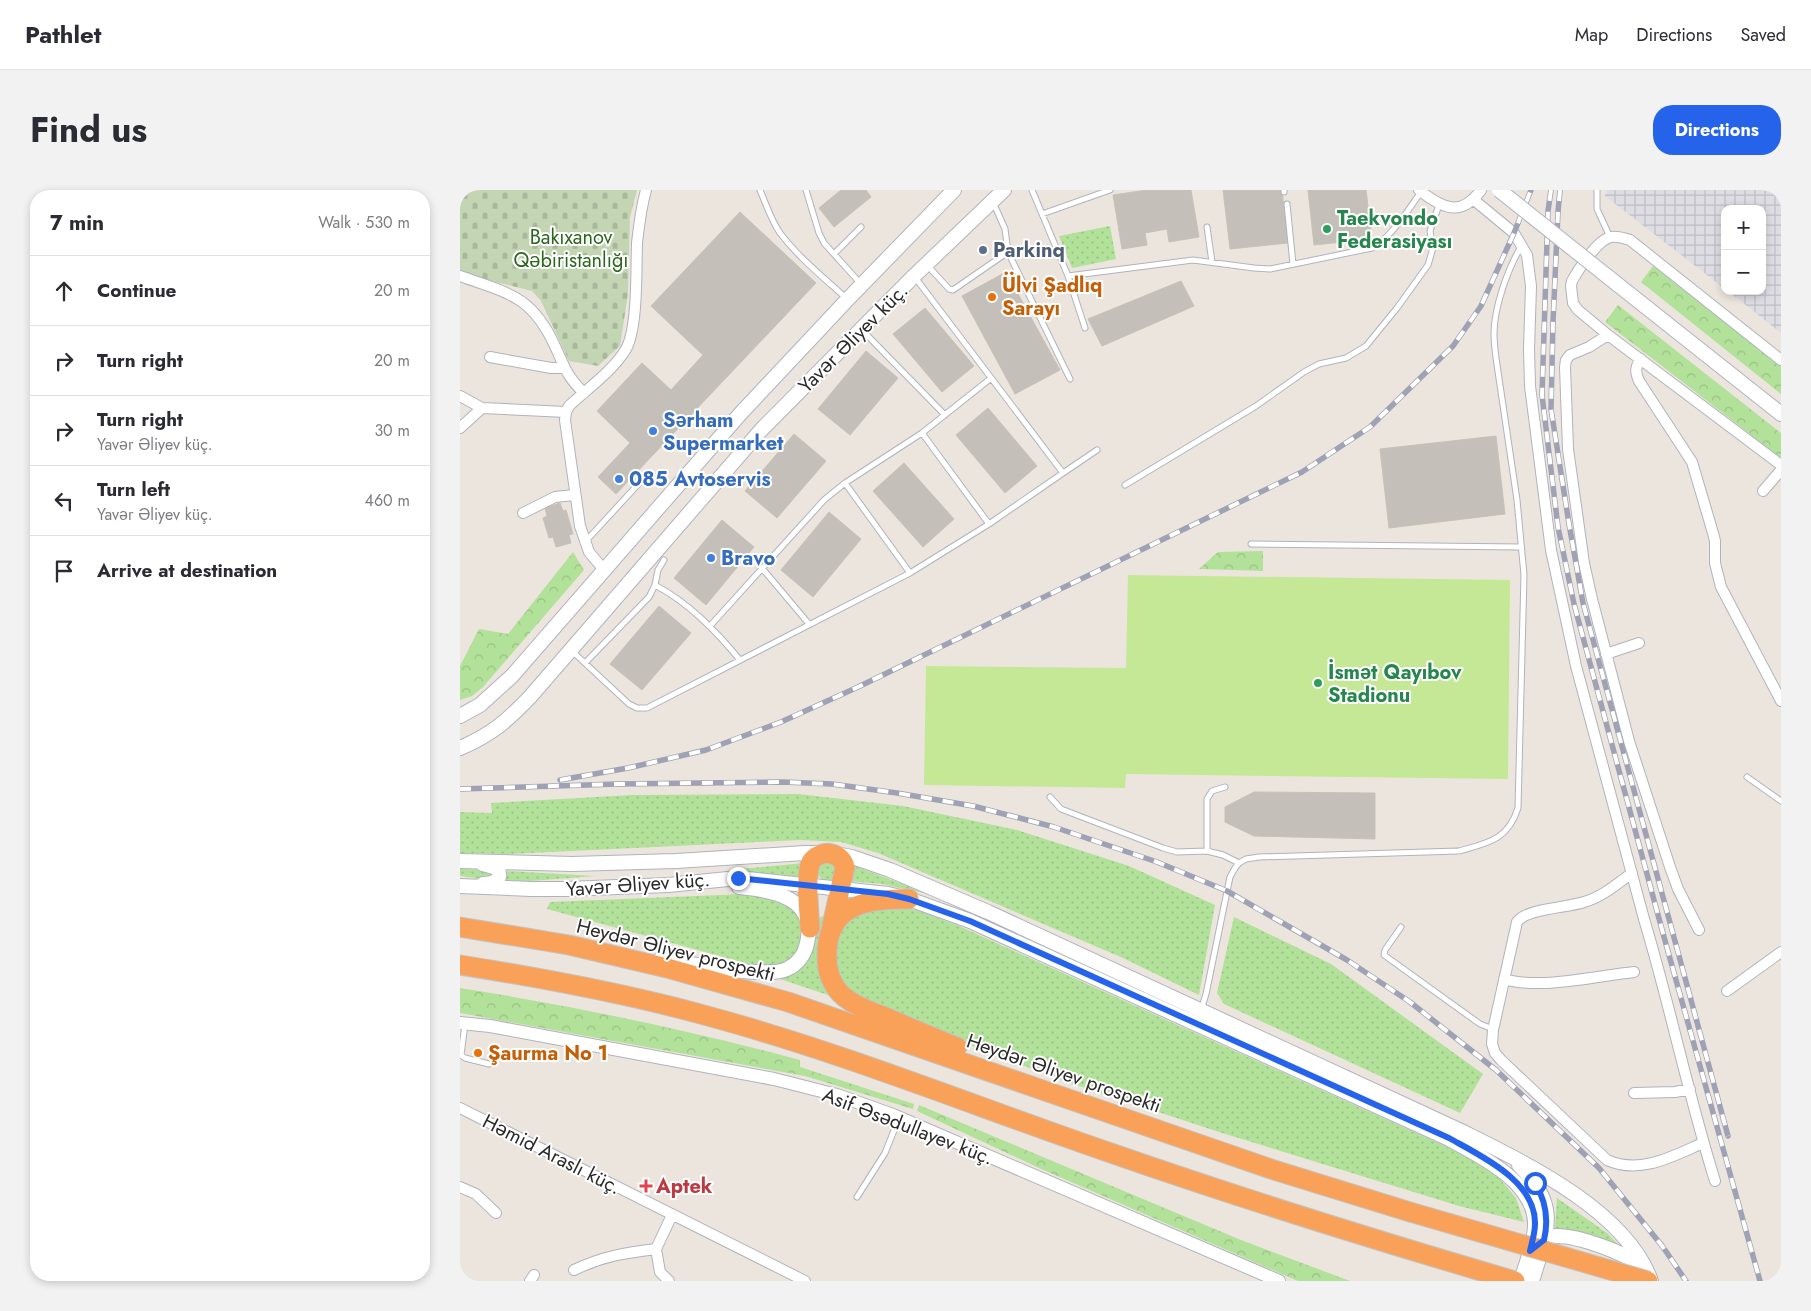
<!DOCTYPE html>
<meta charset="utf-8">
<style>
body{margin:0;font-family:Jost,sans-serif;background:#f2f2f3;color:#2b2b33}
.controls{position:absolute;right:15px;top:15px;display:grid;overflow:hidden;border-radius:10px;box-shadow:0 2px 8px #0003}
.controls button{width:45px;height:45px;display:grid;place-items:center;padding:0;border:0;border-bottom:1px solid #e1e1e2;background:#fff;color:#2b2b33;font:25px sans-serif}
.stop{position:absolute;width:15px;height:15px;margin:-11px;border:4px solid #2563eb;border-radius:50%;background:#fff}
.stop.end{background:#2563eb;border-color:#fff;box-shadow:0 1px 5px #0008}
.list{margin:0;padding:0;list-style:none}
h2{display:flex;justify-content:space-between;align-items:center;height:65px;margin:0;padding:0 20px;font-size:21px}
h2 small{font-size:16px;font-weight:400;color:#7c7c81}
.list li{display:grid;grid-template-columns:32px 1fr auto;gap:15px;align-items:center;box-sizing:border-box;height:70px;padding:0 20px;border-top:1px solid #e1e1e2}
.list b{display:block;font-size:19px;white-space:nowrap}
.list p{margin:0;font-size:16px;white-space:nowrap;color:#7c7c81}
.list em{font-size:16px;font-style:normal;color:#7c7c81}
.icon{flex:none;width:28px;height:28px;fill:none;stroke:currentColor;stroke-width:2;stroke-linecap:round;stroke-linejoin:round}
.map{position:relative;flex:none;width:1321px;height:1091px;overflow:hidden;border-radius:20px}
header{display:flex;align-items:center;gap:30px;box-sizing:border-box;height:70px;padding:0 25px;background:#fff;border-bottom:1px solid #e1e1e2}
header strong{font-size:24px}
nav{display:flex;gap:28px;margin-inline-start:auto;font-size:18px}
.intro{display:flex;align-items:center;justify-content:space-between;box-sizing:border-box;height:120px;padding:0 30px}
h1{margin:0;font-size:35px}
.button{padding:12px 22px;border-radius:20px;background:#2563eb;color:#fff;font-size:18px;font-weight:700}
main{display:flex;gap:30px;padding:0 30px}
aside{flex:1;background:#fff;border-radius:20px;box-shadow:0 2px 8px #0003}
.map>svg:first-child{display:block}
.industrial{fill:url(#industrial-grid)}
.grass{fill:url(#grass-dots)}
.forest{fill:url(#forest-crowns)}
.cemetery{fill:url(#cemetery-stones)}
.pitch{fill:#c5e896}
.building{fill:#c4bfb9;stroke:#c7c1b6}
.lines{fill:none;stroke-linecap:round;stroke-linejoin:round}
.service-casing{stroke:#b0b3be;stroke-width:7}
.minor-casing{stroke:#b0b3be;stroke-width:12}
.tertiary-casing{stroke:#b0b3be;stroke-width:14}
.secondary-casing{stroke:#b0b3be;stroke-width:16}
.motorway-casing{stroke:#c3c3c3;stroke-width:21}
.service{stroke:#fff;stroke-width:5}
.minor{stroke:#fff;stroke-width:10}
.tertiary{stroke:#fff;stroke-width:12}
.secondary{stroke:#fff;stroke-width:14}
.motorway{stroke:#faa159;stroke-width:19}
.rail-casing{stroke:#9fa2b4;stroke-width:5.5}
.rail{stroke:#fff;stroke-width:4;stroke-dasharray:11;stroke-linecap:butt}
.secondary-bridge-casing{stroke:#b0b3be;stroke-width:16;stroke-linecap:butt}
.motorway-bridge-casing{stroke:#c3c3c3;stroke-width:21;stroke-linecap:butt}
.secondary-bridge{stroke:#fff;stroke-width:14}
.motorway-bridge{stroke:#faa159;stroke-width:19}
.route{stroke:#2563eb;stroke-width:6}
.leisure-dot{fill:#2e9e5b;stroke:#fff;stroke-width:2}
.service-dot{fill:#5c6f8a;stroke:#fff;stroke-width:2}
.food-dot{fill:#e8710a;stroke:#fff;stroke-width:2}
.shop-dot{fill:#3f7fe0;stroke:#fff;stroke-width:2}
.health-dot{fill:#e0444e;stroke:#fff;stroke-width:2}
.labels{text-anchor:middle;stroke-width:4;stroke-linejoin:round;paint-order:stroke}
.leisure-label{font-size:20px;font-weight:bold;fill:#27864d;stroke:#fff;text-anchor:start}
.park-label{font-size:20px;fill:#2a661c;stroke:#fff}
.service-label{font-size:20px;font-weight:bold;fill:#4e5e75;stroke:#fff;text-anchor:start}
.food-label{font-size:20px;font-weight:bold;fill:#c56008;stroke:#fff;text-anchor:start}
.street-label{font-size:20px;fill:#2a2a2a;stroke:#fff}
.shop-label{font-size:20px;font-weight:bold;fill:#366cbe;stroke:#fff;text-anchor:start}
.health-label{font-size:20px;font-weight:bold;fill:#be3a42;stroke:#fff;text-anchor:start}
</style>
<header>
<strong>Pathlet</strong>
<nav><a>Map</a><a>Directions</a><a>Saved</a></nav>
</header>
<div class="intro"><h1>Find us</h1><a class="button">Directions</a></div>
<main>
<aside>
<h2>7 min<small>Walk · 530 m</small></h2>
<ul class="list">
<li><svg class="icon" aria-label="ahead" viewBox="0 0 24 24"><path d="M12 20V5M6 11l6-6 6 6"/></svg><div><b>Continue</b></div><em>20 m</em></li>
<li><svg class="icon" aria-label="right" viewBox="0 0 24 24"><path d="M7 20v-9h11M14 6l5 5-5 5"/></svg><div><b>Turn right</b></div><em>20 m</em></li>
<li><svg class="icon" aria-label="right" viewBox="0 0 24 24"><path d="M7 20v-9h11M14 6l5 5-5 5"/></svg><div><b>Turn right</b><p>Yavər Əliyev küç.</p></div><em>30 m</em></li>
<li><svg class="icon" aria-label="left" viewBox="0 0 24 24"><path d="M17 20v-9H6M10 6l-5 5 5 5"/></svg><div><b>Turn left</b><p>Yavər Əliyev küç.</p></div><em>460 m</em></li>
<li><svg class="icon" aria-label="arrive" viewBox="0 0 24 24"><path d="M6 21V4h12l-3 4 3 4H6"/></svg><div><b>Arrive at destination</b></div></li>
</ul>
</aside>
<div class="map">
<svg width="1321" height="1091" viewBox="0 0 1321 1091">
<defs>
<pattern id="industrial-grid" width="8" height="8" patternUnits="userSpaceOnUse" patternTransform="scale(1.25)"><rect width="8" height="8" fill="#dfdde4"/><path d="M0 4h8M4 0v8" fill="none" stroke="#c0bec4"/></pattern>
<pattern id="grass-dots" width="8" height="8" patternUnits="userSpaceOnUse" patternTransform="scale(1.25)"><rect width="8" height="8" fill="#b2e19a"/><path d="M2 2h.1M6 6h.1" fill="none" stroke="#99c185" stroke-width="1.8" stroke-linecap="round"/></pattern>
<pattern id="forest-crowns" width="20" height="18" patternUnits="userSpaceOnUse" patternTransform="scale(1.25)"><rect width="20" height="18" fill="#b2e19a"/><path d="M2 6a3 3 0 1 1 6 0M12 15a3 3 0 1 1 6 0" fill="none" stroke="#99c185"/></pattern>
<pattern id="cemetery-stones" width="16" height="16" patternUnits="userSpaceOnUse" patternTransform="scale(1.25)"><rect width="16" height="16" fill="#c4d5b4"/><path d="M2 7V4a2 2 0 0 1 4 0v3zM10 15v-3a2 2 0 0 1 4 0v3z" fill="#a9b79b"/></pattern>
</defs>
<rect width="100%" height="100%" fill="#ece5dd"/>
<path class="industrial" d="M1147 0H1321V143L1268 101H1302V19H1265V99L1145 6Z"/>
<path class="grass" d="M650 36 656 69 612 78 599 46Z
M338 604 443 616 557 640 669 676 755 715 739 805 663 768 418 663 381 652 341 650 49 664 0 663V622L32 623 31 613 172 605Z
M358 682a9 9 0 1 1 18 0a9 9 0 1 1-18 0Z
M344 673 343 691 271 680Z
M392 675 469 704 422 694 388 691Z
M0 679 28 680 31 682 33 686 25 689 0 686Z
M47 681 135 686 45 693Z
M285 704C301 706 316 707 330 716 354 733 340 773 313 777 307 778 299 776 293 775L87 719 90 712Z
M428 715 457 720 499 736 1009 967 1040 989 1056 1008 1064 1032 999 1016 759 942 601 890 422 821 386 801 372 772 384 730Z
M363 726 367 729 377 808 317 788C346 779 357 758 357 729Z
M774 727 871 774 1023 884 1000 923 764 814 757 803Z
M1097 1008 1147 1043 1160 1056 1132 1046 1095 1038Z"/>
<path class="forest" d="M1193 76 1321 176V204L1181 92Z
M1158 115 1321 243V268L1145 132Z
M803 361V381L739 379 758 362Z
M113 362 124 380 23 497 12 506 0 510V476L19 439 48 444Z
M0 798C115 816 228 840 340 870V877L454 914 453 919 345 886 0 823Z
M459 915 781 1050 890 1091H838L579 978 457 921Z"/>
<path class="cemetery" d="M0 0H177L170 27 168 104 160 156 138 176 109 171 81 111 72 101 20 88 0 80Z"/>
<path class="pitch" d="M668 385 1050 390 1048 589 666 584 665 598 464 595 466 476 666 478Z"/>
<path class="building" d="M381 0H406L411 7 374 37 359 18Z
M687 0H731L739 47 709 52 707 39 685 43 687 55 662 59 653 5Z
M763 0H822L828 53 770 59Z
M848 0H906L912 49 854 55Z
M280 22 356 93 156 304 138 287 170 253 137 221 182 173 211 200 243 165 191 116Z
M546 82 600 180 555 204 502 106Z
M721 91 734 116 642 156 628 129Z
M465 118 514 176 482 202 433 144Z
M406 161 438 188 390 245 358 219Z
M528 218 577 276 545 303 496 245Z
M334 244 366 271 317 328 285 301Z
M1036 246 1045 324 929 338 920 259Z
M444 273 494 329 463 357 413 301Z
M100 313 103 321 106 320 113 344 109 345 111 353 96 357 93 347 89 348 83 328 87 326 85 318Z
M369 322 401 349 353 407 321 380Z
M262 330 294 357 246 415 214 388Z
M199 416 231 443 182 500 150 474Z
M794 602 915 603V649L794 646 765 632V617Z"/>
<g class="lines">
<defs>
<path id="service" d="M300 0C306 14 311 30 320 43 339 68 364 88 387 109
M346 0 359 43 364 53 401 94
M572 0 608 86 733 70 794 78 810 79 912 58C931 48 948 20 961 2
M824 0V2
M1137 0V19L1150 47
M533 12 545 39 548 62 610 189
M827 14 833 74
M582 24 650 0
M747 37 752 72
M374 64 401 37
M467 75 489 99 493 100 548 62
M608 86 625 138
M402 140 485 225
M462 243 529 334
M603 283 637 260
M385 293 450 383
M665 295 796 216 844 182 859 174 886 168 906 156 937 118 968 75 973 58 970 41 979 15
M125 352 183 289
M791 354 1061 357
M302 378 349 434
M195 395 198 380 204 370
M250 436 364 310 385 293 462 243 530 189
M112 461 169 514 177 518H187L450 383 529 334 603 283 454 86
M125 473 189 407 195 395C229 413 256 441 280 470
M1287 587 1321 611
M590 607 601 619 703 658 717 662 747 661 763 665 779 673 786 669 799 667 999 661C1028 653 1048 650 1058 618L1064 385 1057 310 1036 168C1035 160 1034 152 1034 144 1034 117 1048 78 1062 55
M747 661V609L752 601 765 597
M941 737 925 760 924 765 1020 834 1033 839
M741 820 746 804 770 687 775 678 779 673
M5 834 1 865 5 868 29 874
M397 1007 425 963 439 928"/>
<path id="minor" d="M959 0C982 18 1001 28 1021 0
M1014 10 1054 43 1067 65 1071 96 1069 160 1070 196 1091 360 1116 476 1184 729C1210 815 1228 905 1255 991
M0 86C47 103 71 105 94 154 104 175 106 186 124 203
M1148 145 1129 157 1110 165 1106 170 1105 177 1108 259 1124 373 1132 409 1169 551 1210 677 1218 699 1239 740
M30 167 91 178H104
M1181 169C1175 177 1175 182 1179 191L1232 272 1253 343 1255 351V373L1261 397 1321 511
M1321 170 1170 50C1164 48 1157 46 1151 47 1138 49 1118 80 1112 91L1111 96 1113 113 1118 120 1148 145 1321 275
M0 206 22 218
M0 238 22 218 106 222
M1303 301 1321 280
M63 323 95 307 114 305
M144 380 129 362 120 336 105 230 106 222 109 216C128 198 152 182 166 159 178 138 176 79 177 53 179 35 181 18 186 0
M1146 464 1179 453
M1172 683C1157 694 1142 707 1124 712 1107 718 1067 718 1057 732L1033 840 1032 854 1035 863 1041 870 1147 970C1180 985 1213 966 1243 953
M1044 789C1080 800 1136 786 1174 782
M1267 801 1321 762
M1174 903 1215 902 1230 899
M0 918 345 1091
M0 997 16 1004 36 1023
M114 1080C143 1066 165 1063 196 1059
M70 1091 74 1085
M209 1091 200 1082 196 1059 212 1025"/>
<path id="tertiary" d="M0 833 30 836 314 889 377 905 433 925 819 1091"/>
<path id="secondary" d="M1157 94 1321 224
M0 526 20 515 52 486 281 223 388 109 494 0
M0 558C31 545 47 531 70 507L302 239 454 86 544 0
M0 671 112 674 216 671 345 663H370L392 667 430 680 528 722 999 940C1063 972 1166 1020 1191 1091
M23 674 37 678C44 690 33 694 23 694
M0 696 71 699H107L208 695 278 688 428 704 449 709 510 731 989 949C1020 966 1076 992 1075 1035 1075 1053 1066 1073 1061 1091
M201 769C227 773 306 789 327 779 338 774 345 764 347 753 358 708 312 700 279 697
M1059 975C1101 1017 1087 1041 1072 1091
M1077 1053C1083 1050 1089 1046 1095 1046 1117 1045 1166 1063 1183 1077"/>
<path id="motorway" d="M449 709C407 708 365 715 367 768 367 781 371 793 380 803 393 816 413 822 430 829 452 839 475 848 497 857
M0 737 109 755 207 778 328 812 811 979 950 1022
M350 738C349 723 345 684 351 672 355 665 365 662 372 664 379 666 383 670 385 677L372 735
M0 775C82 788 164 803 244 825 382 862 514 916 648 962 783 1009 918 1051 1055 1091"/>
</defs>
<use href="#service" class="service-casing"/>
<use href="#minor" class="minor-casing"/>
<use href="#tertiary" class="tertiary-casing"/>
<use href="#secondary" class="secondary-casing"/>
<use href="#motorway" class="motorway-casing"/>
<use href="#service" class="service"/>
<use href="#minor" class="minor"/>
<use href="#tertiary" class="tertiary"/>
<use href="#secondary" class="secondary"/>
<use href="#motorway" class="motorway"/>
<defs>
<path id="rail" d="M1091 0 1088 21 1082 205 1098 337 1114 414 1204 747 1300 1091
M1100 0 1098 22 1093 132 1091 219 1109 334 1123 413 1268 946
M100 590 168 578 246 560 321 532 398 497 842 282 910 237 993 156 1021 116 1054 43 1071 0
M0 599 158 594 323 592 372 594 437 603 513 616 594 637 697 672 767 701 887 770 950 812 1036 880 1139 978 1203 1057 1226 1091"/>
</defs>
<use href="#rail" class="rail-casing"/>
<use href="#rail" class="rail"/>
<defs>
<path id="secondary-bridge" d="M1039 0 1157 94"/>
<path id="motorway-bridge" d="M950 1022 1188 1091"/>
</defs>
<use href="#secondary-bridge" class="secondary-bridge-casing"/>
<use href="#motorway-bridge" class="motorway-bridge-casing"/>
<use href="#secondary-bridge" class="secondary-bridge"/>
<use href="#motorway-bridge" class="motorway-bridge"/>
</g>
<g class="lines">
<path class="route" d="M278 688 428 704 449 709 510 731 989 948C1021 966 1076 991 1075 1034 1075 1043 1072 1052 1070 1061L1084 1050C1089 1029 1086 1011 1075 993"/>
</g>
<g class="leisure-dot">
<circle cx="867" cy="39" r="5"/>
<circle cx="858" cy="493" r="5"/>
</g>
<circle class="service-dot" cx="523" cy="60" r="5"/>
<g class="food-dot">
<circle cx="532" cy="107" r="5"/>
<circle cx="18" cy="863" r="5"/>
</g>
<g class="shop-dot">
<circle cx="193" cy="241" r="5"/>
<circle cx="159" cy="289" r="5"/>
<circle cx="251" cy="368" r="5"/>
</g>
<path class="health-dot" d="M183.5 988.5h5v5h5v5h-5v5h-5v-5h-5v-5h5z"/>
<g class="labels">
<g class="leisure-label">
<text x="877" y="35">Taekvondo<tspan x="877" dy="23">Federasiyası</tspan></text>
<text x="868" y="489">İsmət Qayıbov<tspan x="868" dy="23">Stadionu</tspan></text>
</g>
<g class="park-label">
<text x="111" y="54">Bakıxanov<tspan x="111" dy="23">Qəbiristanlığı</tspan></text>
</g>
<g class="service-label">
<text x="533" y="67">Parkinq</text>
</g>
<g class="food-label">
<text x="542" y="102">Ülvi Şadlıq<tspan x="542" dy="23">Sarayı</tspan></text>
<text x="28" y="870">Şaurma No 1</text>
</g>
<g class="street-label">
<text transform="translate(393 148) rotate(-45)" y="7">Yavər Əliyev küç.</text>
<text transform="translate(178 694) rotate(-4)" y="7">Yavər Əliyev küç.</text>
<text transform="translate(216 760) rotate(14)" y="7">Heydər Əliyev prospekti</text>
<text transform="translate(604 883) rotate(19)" y="7">Heydər Əliyev prospekti</text>
<text transform="translate(448 936) rotate(21)" y="7">Asif Əsədullayev küç.</text>
<text transform="translate(92 964) rotate(27)" y="7">Həmid Araslı küç.</text>
</g>
<g class="shop-label">
<text x="203" y="237">Sərham<tspan x="203" dy="23">Supermarket</tspan></text>
<text x="169" y="296">085 Avtoservis</text>
<text x="261" y="375">Bravo</text>
</g>
<g class="health-label">
<text x="196" y="1003">Aptek</text>
</g>
</g>
</svg>
<div class="controls">
<button>+</button>
<button>−</button>
</div>
<div class="stop" style="left:1075px;top:993px"></div>
<div class="stop end" style="left:278px;top:688px"></div>
</div>
</main>
